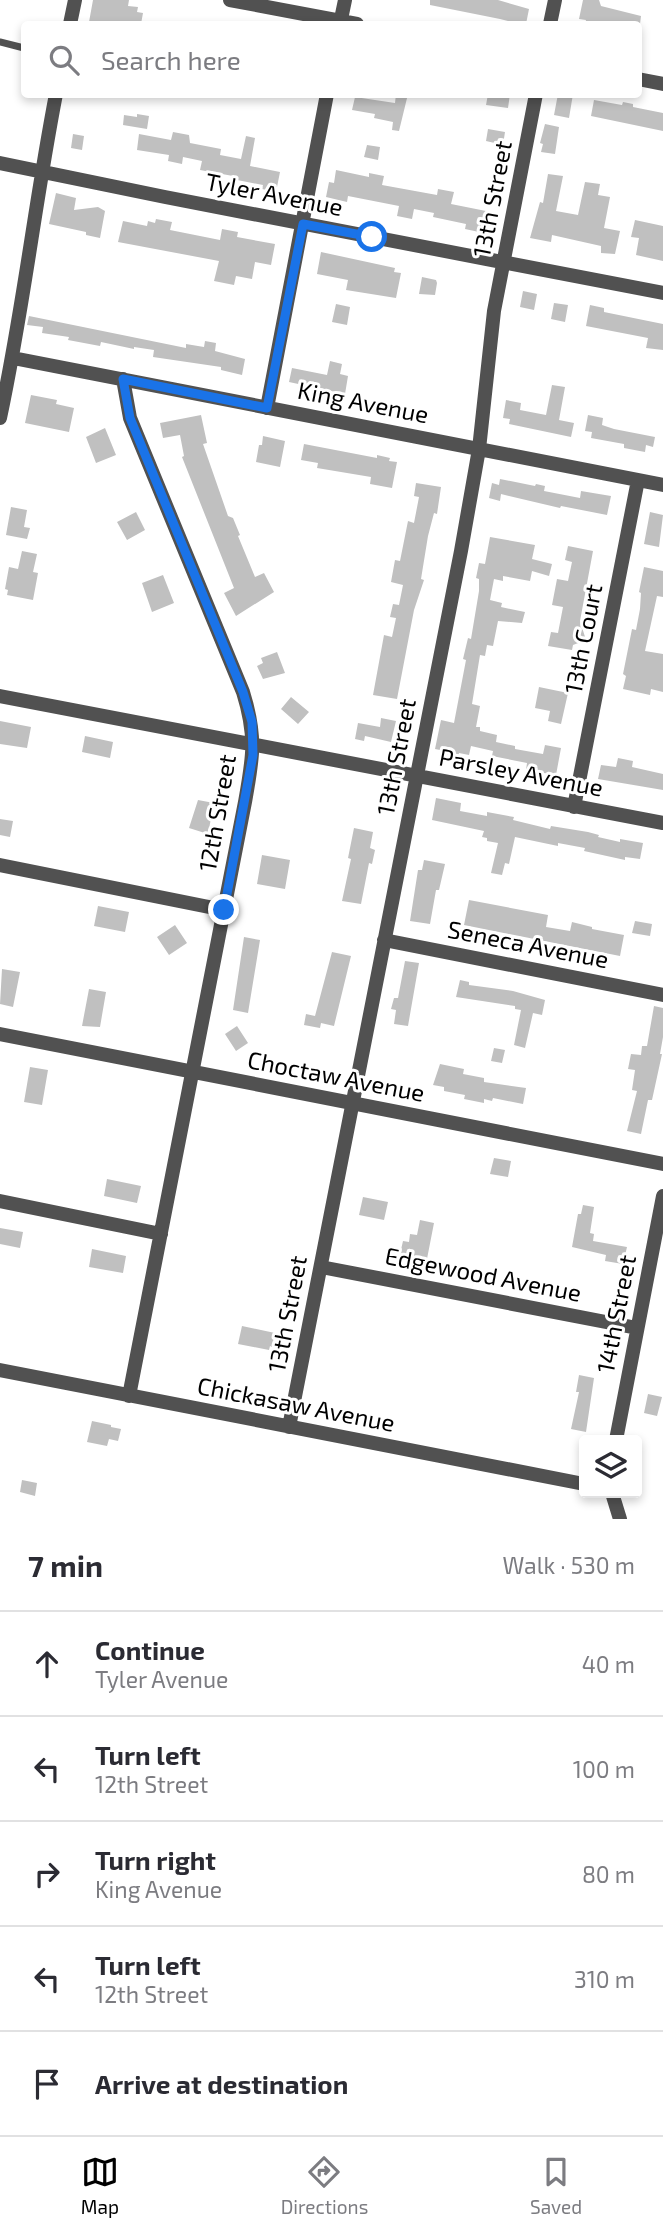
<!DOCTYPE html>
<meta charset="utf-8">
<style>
body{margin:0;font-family:"Exo 2",sans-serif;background:#f2f2f3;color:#2b2b33}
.controls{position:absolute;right:21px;bottom:21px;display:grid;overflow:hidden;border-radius:7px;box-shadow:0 4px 10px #0003}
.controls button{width:63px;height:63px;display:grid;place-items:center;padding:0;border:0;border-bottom:2px solid #e1e1e2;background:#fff;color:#2b2b33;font:35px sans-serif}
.stop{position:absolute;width:21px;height:21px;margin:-16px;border:5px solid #1a73e8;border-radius:50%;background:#fff}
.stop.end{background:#1a73e8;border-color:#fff;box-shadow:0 2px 7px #0008}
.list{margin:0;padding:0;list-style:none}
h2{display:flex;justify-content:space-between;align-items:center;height:91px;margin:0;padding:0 28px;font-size:30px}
h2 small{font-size:23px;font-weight:400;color:#7c7c81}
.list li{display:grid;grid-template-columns:46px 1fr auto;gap:21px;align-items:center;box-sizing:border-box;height:105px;padding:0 28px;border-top:2px solid #e1e1e2}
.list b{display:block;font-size:26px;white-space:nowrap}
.list p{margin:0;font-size:23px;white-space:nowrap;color:#7c7c81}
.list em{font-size:23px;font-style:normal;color:#7c7c81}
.icon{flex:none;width:38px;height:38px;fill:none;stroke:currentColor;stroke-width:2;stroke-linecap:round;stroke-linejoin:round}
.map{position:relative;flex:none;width:663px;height:1519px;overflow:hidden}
.search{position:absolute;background:#fff;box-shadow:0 4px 10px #0003;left:21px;right:21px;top:21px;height:77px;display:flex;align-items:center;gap:18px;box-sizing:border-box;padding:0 24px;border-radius:7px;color:#7c7c81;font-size:26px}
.sheet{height:616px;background:#fff}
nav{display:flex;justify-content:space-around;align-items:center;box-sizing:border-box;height:98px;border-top:2px solid #e1e1e2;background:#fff;font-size:19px;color:#7c7c81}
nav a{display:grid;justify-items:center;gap:4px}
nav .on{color:#000}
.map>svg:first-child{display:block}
.building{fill:#c0c0c0}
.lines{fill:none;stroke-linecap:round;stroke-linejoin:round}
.lane{stroke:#515151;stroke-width:7}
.street{stroke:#515151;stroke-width:14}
.route{stroke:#1a73e8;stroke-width:9}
.labels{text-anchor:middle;stroke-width:6;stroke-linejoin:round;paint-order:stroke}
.street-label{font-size:24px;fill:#000;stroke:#fff}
</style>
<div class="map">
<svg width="663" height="1519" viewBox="0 0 663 1519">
<rect width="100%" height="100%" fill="#fff"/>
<path class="building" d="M93 0H129L128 6 138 7 137 12 143 13 141 24H101L89 22Z
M430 0H498L529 9 526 24H511L512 22 500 19 430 5Z
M583 0H599L601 6 641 16 640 24H585L586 20 579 19Z
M396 94H408L399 131 392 130 393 122 374 118 375 114 352 110 355 97 395 103Z
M488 94H510L508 108 486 105Z
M558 94H573L569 118 554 115Z
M594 100 622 105 623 102 633 104V107L663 113V131L591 116Z
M137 114 149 116 147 129 123 125 124 115 137 117Z
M545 124 559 127 555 154 541 152 543 144 540 143Z
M488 129 505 132 503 145 486 141Z
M173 132 189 135 190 143 221 149 220 155 241 159 246 136 255 138 250 166 280 172 276 192 262 189 263 185 232 179 233 176 200 170 202 161 183 157 182 164 168 161 169 155 137 150 139 134 171 140Z
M73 134 84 136 82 150 71 148Z
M367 145 380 147 378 160 364 157Z
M336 170 369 177V173L384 176 382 185 437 195 438 189 454 192 451 204 486 211 483 228 479 227V232L465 229 466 224 433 217 434 213 414 209 412 219 397 216 399 206 348 196 347 202 326 197 329 182 334 183Z
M548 174 563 176 556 211 578 215 585 182 600 184 598 195 610 197 604 228 620 231 615 254 601 253V246L552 235 551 242 530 238 540 202 543 203Z
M56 193 76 198 74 210 98 207 105 211 100 238 86 235V232L49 224Z
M156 219 172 222 170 230 220 240 222 229 238 232 237 237 275 244 271 265 255 262 252 279 236 276 234 285 214 281 219 261 118 242 123 221 147 226 148 221 155 223Z
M635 220 663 226V261L636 255 639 238 631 237Z
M321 252 395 268 394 272 401 273 396 298 346 290 348 280 317 274Z
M422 277 436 280 437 283 435 295 419 294Z
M523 291 537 294 534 310 520 307Z
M554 303 568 305 565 322 551 319Z
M336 304 350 307 347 325 332 322Z
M590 305 604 308V312L663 324V350L646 348 648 338 586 326Z
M29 316 186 348V344L204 347 205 341 216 343 215 351 245 359 242 375 221 370V367L153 357 154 350 134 347V349L101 342 100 346 68 340 69 337 42 333 43 327 27 325Z
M330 361 342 364 340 374 348 376 345 394 289 382 292 368 327 375Z
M552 385 565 387 559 420 574 423 571 437 509 424 510 419 503 418 506 400 521 403 520 410 546 415Z
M31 395 57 400 56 404 74 408 69 432 25 423Z
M201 415 207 443 203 444 228 516 233 518 240 535 238 536 255 577 264 573 274 592 236 616 224 593 234 588 182 457 184 456 180 435 163 438 160 423Z
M588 415 603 418 602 425 614 429 655 437 653 447 646 445 645 452 624 448V444L591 438 592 432 585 431Z
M105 428 116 455 96 463 86 437Z
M263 436 285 441 280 467 256 462 259 445H262Z
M304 444 377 458V455L390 458 389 461 397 462 392 488 370 484 371 477 317 468 318 463 301 460Z
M500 479 535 486 536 484 545 486 544 491 580 498 581 491 611 496 607 515 561 506 560 508 501 494 500 501 489 498 492 483 499 485Z
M416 483 441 487 437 514 434 513 428 536 421 579 424 580 414 610 397 699 373 695 384 635 392 637 396 618 390 617 393 604 399 605 403 585 391 582 395 560 400 561 408 521 414 523 419 497 414 496Z
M11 507 27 510 24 527 30 528 27 539 6 535Z
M136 512 145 530 127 540 117 522Z
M650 512 663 515 659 547 644 544Z
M490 537 535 545 532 559 552 564 549 576 532 571 530 581 503 576V581L494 579 490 600 502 603 501 607 525 612 522 623 498 621 493 646 487 645 485 656 480 655 472 704 480 706 476 727H480V731L497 735 496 742 515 746V749L543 754 545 745 561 748 556 775 526 770 527 763 492 756 493 751 471 746 469 755 459 753 458 757 444 754 445 751 435 749 441 720 454 723 466 660 463 659 468 638 471 639 479 591V579L476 578 479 563 485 564Z
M568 546 593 551 580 621 586 640 573 645 572 650 548 646 551 632 558 633 563 607 552 605 557 579 568 581 572 562 565 560Z
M22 551 37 554 33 572 38 573 33 600 7 595 8 590 5 589 9 567 18 569Z
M644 567 663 571V597L657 596 645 651 663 654V692L651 689 650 695 623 689 626 676 623 674 632 629 636 630 640 609 641 593 639 592Z
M163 575 174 603 152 612 142 583Z
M277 652 285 673 263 679 257 666 263 663 261 658Z
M539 687 568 693 561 724 548 721 550 711 535 708Z
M291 697 309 712 298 724 281 709Z
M381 718 396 721 391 742 365 736 364 741 355 739 358 723 380 727Z
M0 721 31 727 27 748 0 744Z
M85 736 113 742 110 758 82 752Z
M618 758 633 761 632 767 663 774V790L598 779 601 765 616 767Z
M436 798 461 803 460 811 487 816V812L514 817 513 820 550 829 551 826 588 832 599 835 598 837 620 842V839L643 843 640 859 625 857V860L584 851 585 848 558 843V846L515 837 509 864 505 863 502 875 491 873 498 843 487 841V838L482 837 484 831 432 820Z
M198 800 214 803 208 834 189 828Z
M0 819 13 821 10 837 0 835Z
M354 828 373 832 370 848 375 850 372 864 369 863 361 904 342 901 351 859 348 858Z
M262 855 290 860 285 889 257 884Z
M424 860 445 864 439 890H436L430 924 410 921 418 870H422Z
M469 900 548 915 546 927 570 931 572 922 592 927V929L624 935 620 956 464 925Z
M98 906 129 912 125 932 94 926Z
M635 921 652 924 650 936 632 933Z
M175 925 187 943 169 955 157 937Z
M244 937 260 940 248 1013 233 1010Z
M332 952 351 956 334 1026 321 1023 320 1028 304 1025 306 1014 315 1016Z
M405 961 419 963 408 1026 394 1024 396 1010 391 1009 394 998H398Z
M2 969 20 972 13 1007 0 1004Z
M460 980 469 982V985L513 991 545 1000 542 1015 533 1013 525 1048 514 1045 521 1010 515 1009V1006L456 997Z
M89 989 106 992 100 1027 82 1026Z
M654 1006 663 1008V1037L660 1054H662L652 1100H648L641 1134 627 1131 637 1091 632 1090 635 1070 628 1069 631 1054 641 1055 642 1046H647Z
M237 1026 248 1043 236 1051 225 1034Z
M494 1048 505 1050 502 1063 491 1061Z
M440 1064 464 1069 463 1074 484 1078V1082L526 1088 523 1104 493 1098 492 1101 484 1099V1103L464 1099 465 1095 444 1091V1087L433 1085Z
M30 1067 48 1070 42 1105 24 1102Z
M494 1158 511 1161 508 1177 490 1174Z
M107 1179 141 1186 137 1203 104 1196Z
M363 1197 388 1202 384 1220 359 1215Z
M583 1205 594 1207 590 1233 594 1234 593 1241 627 1247 623 1264 605 1261 606 1255 572 1247 578 1214H581Z
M420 1220 434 1223 426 1264 406 1260 407 1255 400 1254 403 1241 409 1242 410 1234 417 1235Z
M0 1228 23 1232 20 1248 0 1244Z
M92 1249 126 1256 123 1273 89 1267Z
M242 1326 275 1333 272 1347 270 1346 269 1350 238 1344Z
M579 1375 594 1378 586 1432 571 1429 579 1392H576Z
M648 1394 662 1397 657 1416 644 1413Z
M92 1421 111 1425V1427L121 1429 118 1441 109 1439 107 1446 87 1442Z
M22 1480 37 1483 35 1496 20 1492Z"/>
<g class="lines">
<path class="lane" d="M0 42 24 48"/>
<path class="street" d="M230 0 357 24
M70 24 75 0
M340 24 345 0
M550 24 555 0
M638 79 663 84
M0 163 165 197 663 293
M13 358 663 485
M123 379 130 418 243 692C257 737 253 758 245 802L129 1396
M267 408 327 94
M0 418C23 311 35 202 56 94
M0 696 663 823
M574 807 638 480
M0 865 224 910
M384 940 663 995
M0 1034 663 1164
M0 1201 161 1234
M321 1267 637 1328
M0 1370 584 1484
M289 1427 461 551 479 449 494 311 536 94
M616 1440 663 1196
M612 1493 620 1519"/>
</g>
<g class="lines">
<path class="route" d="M224 910 253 755 252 722 243 692 130 418 123 379 267 408 303 224 372 237"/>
</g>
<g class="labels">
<g class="street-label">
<text transform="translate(274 195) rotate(11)" y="8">Tyler Avenue</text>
<text transform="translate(493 199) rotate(-79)" y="8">13th Street</text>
<text transform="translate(363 403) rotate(11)" y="8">King Avenue</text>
<text transform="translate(584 639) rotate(-79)" y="8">13th Court</text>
<text transform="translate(397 757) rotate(-79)" y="8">13th Street</text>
<text transform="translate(521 773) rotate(11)" y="8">Parsley Avenue</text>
<text transform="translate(218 813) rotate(-80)" y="8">12th Street</text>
<text transform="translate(528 945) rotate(11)" y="8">Seneca Avenue</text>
<text transform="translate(336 1077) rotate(11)" y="8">Choctaw Avenue</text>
<text transform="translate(483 1275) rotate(11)" y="8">Edgewood Avenue</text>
<text transform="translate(288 1314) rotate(-79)" y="8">13th Street</text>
<text transform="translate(617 1314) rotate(-79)" y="8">14th Street</text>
<text transform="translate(296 1405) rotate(11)" y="8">Chickasaw Avenue</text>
</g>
</g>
</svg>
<div class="controls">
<button><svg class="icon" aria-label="layers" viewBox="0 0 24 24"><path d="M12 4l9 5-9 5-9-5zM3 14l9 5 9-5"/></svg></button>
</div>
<div class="stop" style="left:372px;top:237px"></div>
<div class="stop end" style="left:224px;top:910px"></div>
<div class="search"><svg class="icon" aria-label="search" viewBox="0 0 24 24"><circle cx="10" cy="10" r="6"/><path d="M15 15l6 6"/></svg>Search here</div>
</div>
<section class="sheet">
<h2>7 min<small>Walk · 530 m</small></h2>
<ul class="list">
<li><svg class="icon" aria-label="ahead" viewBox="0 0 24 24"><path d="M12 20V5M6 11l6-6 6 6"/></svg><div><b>Continue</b><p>Tyler Avenue</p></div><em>40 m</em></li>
<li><svg class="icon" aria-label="left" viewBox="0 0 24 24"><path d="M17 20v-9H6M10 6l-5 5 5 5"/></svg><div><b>Turn left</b><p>12th Street</p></div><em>100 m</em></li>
<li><svg class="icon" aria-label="right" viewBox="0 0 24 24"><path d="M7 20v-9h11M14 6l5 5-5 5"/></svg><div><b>Turn right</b><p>King Avenue</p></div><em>80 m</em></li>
<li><svg class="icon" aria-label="left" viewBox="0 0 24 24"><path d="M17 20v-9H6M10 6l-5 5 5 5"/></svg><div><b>Turn left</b><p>12th Street</p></div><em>310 m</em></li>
<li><svg class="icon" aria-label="arrive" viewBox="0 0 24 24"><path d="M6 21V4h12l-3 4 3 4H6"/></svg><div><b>Arrive at destination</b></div></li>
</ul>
</section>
<nav>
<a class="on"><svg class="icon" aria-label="map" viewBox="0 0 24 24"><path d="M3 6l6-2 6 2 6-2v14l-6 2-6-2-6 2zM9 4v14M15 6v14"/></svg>Map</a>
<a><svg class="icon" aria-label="directions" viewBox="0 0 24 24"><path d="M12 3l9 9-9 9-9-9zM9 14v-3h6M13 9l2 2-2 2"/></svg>Directions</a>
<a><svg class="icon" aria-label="saved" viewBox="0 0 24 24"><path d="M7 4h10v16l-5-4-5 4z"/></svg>Saved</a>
</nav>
